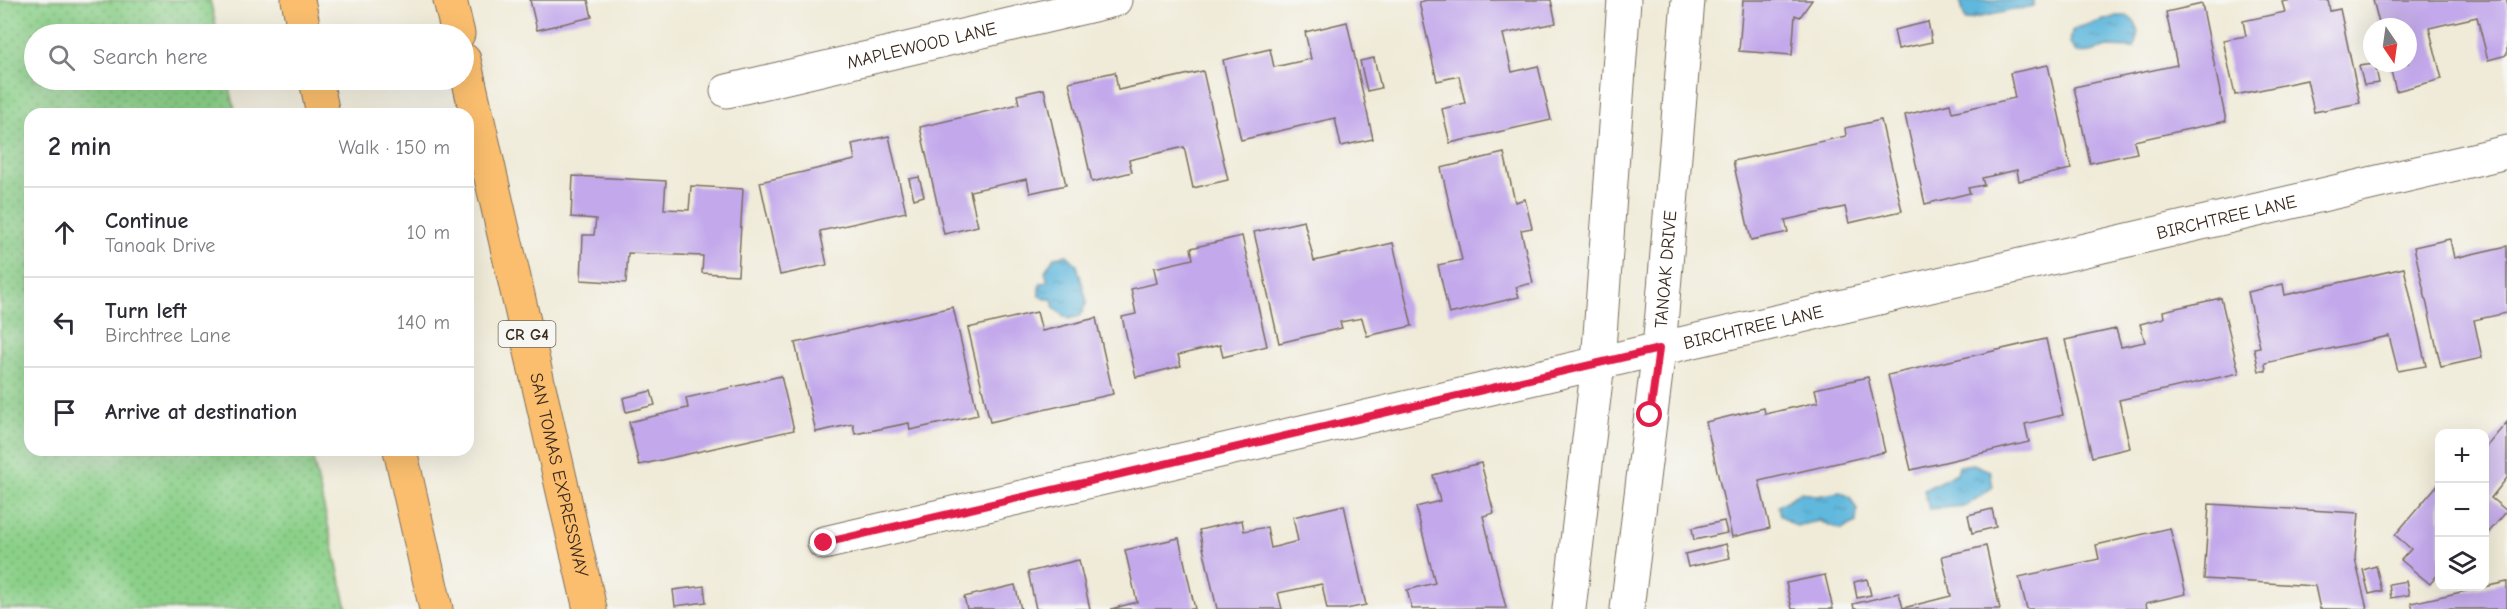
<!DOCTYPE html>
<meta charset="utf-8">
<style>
body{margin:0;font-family:"Comic Neue",sans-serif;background:#f2f2f3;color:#2b2b33}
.controls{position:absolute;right:18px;bottom:18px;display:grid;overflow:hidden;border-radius:12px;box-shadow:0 6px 24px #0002}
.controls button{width:54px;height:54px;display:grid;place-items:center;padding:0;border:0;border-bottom:2px solid #e1e1e2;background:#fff;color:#2b2b33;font:30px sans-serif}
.compass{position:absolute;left:2363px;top:18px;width:54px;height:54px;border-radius:50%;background:#fff;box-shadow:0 6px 24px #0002;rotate:167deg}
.stop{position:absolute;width:18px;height:18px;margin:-14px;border:4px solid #e11d48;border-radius:50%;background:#fff}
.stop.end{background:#e11d48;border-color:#fff;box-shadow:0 2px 6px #0008}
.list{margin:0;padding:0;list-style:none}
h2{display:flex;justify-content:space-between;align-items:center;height:78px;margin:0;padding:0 24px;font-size:26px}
h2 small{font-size:20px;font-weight:400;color:#7c7c81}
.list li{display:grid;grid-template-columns:39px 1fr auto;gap:18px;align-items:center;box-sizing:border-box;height:90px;padding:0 24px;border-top:2px solid #e1e1e2}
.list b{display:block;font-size:22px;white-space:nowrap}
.list p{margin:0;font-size:20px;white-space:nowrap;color:#7c7c81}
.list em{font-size:20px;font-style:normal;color:#7c7c81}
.icon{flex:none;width:33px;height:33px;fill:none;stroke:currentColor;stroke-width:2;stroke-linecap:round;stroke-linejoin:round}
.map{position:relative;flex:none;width:2507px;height:609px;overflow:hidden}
.search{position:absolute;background:#fff;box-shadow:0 6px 24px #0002;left:24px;top:24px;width:450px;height:66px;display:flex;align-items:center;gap:15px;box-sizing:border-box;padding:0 21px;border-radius:33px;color:#7c7c81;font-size:22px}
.panel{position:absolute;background:#fff;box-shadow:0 6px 24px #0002;left:24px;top:108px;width:450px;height:348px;border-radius:18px}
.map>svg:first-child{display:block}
.grass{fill:url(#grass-dots);stroke:#637d54;stroke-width:1.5}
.water{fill:url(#water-ripples);stroke:#4e717e;stroke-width:1.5}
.building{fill:#c3a9eb}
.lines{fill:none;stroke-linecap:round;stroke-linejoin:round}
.minor-casing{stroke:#7a6e5f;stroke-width:35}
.trunk-casing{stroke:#7a6e5f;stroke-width:35}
.minor{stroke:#fff;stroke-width:33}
.trunk{stroke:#fabe6e;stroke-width:33}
.route{stroke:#e11d48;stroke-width:8}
.labels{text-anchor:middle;stroke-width:5;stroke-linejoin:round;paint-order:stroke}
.shield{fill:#f6f6f2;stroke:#73675e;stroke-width:1.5}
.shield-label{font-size:16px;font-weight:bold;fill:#3b2a1e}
.street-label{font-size:18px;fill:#3b2a1e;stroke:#f6f6f2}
</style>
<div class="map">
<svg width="2507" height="609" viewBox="0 0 2507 609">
<defs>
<pattern id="grass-dots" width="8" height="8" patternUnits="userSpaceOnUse" patternTransform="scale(1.5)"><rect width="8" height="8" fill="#8bd089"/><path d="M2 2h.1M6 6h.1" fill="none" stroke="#73a96f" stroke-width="1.8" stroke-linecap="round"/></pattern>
<pattern id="water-ripples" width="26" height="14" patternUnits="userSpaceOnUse" patternTransform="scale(1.5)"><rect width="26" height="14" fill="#60b8dd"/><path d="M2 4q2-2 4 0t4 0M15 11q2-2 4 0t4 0" fill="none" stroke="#5096b3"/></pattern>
</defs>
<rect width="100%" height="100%" fill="#f6f6f2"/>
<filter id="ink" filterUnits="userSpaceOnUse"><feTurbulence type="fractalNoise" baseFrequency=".0167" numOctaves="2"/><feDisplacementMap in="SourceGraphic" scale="12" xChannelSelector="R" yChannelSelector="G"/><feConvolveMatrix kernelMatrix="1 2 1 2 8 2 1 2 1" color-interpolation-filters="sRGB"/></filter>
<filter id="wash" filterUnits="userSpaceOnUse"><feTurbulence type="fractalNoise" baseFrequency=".008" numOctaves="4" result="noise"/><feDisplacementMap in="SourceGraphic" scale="24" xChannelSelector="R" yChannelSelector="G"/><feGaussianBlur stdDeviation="1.35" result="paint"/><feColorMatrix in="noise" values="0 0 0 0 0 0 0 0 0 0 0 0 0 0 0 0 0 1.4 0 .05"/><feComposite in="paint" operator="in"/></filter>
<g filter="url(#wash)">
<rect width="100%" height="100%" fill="#f0ebd8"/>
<path class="grass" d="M0 0H210L218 34H34V80H228L236 114H30V450H311L347 609H0Z"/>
<path class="water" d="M1960 0H2034V6L1965 20Z
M2116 16H2127L2135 22 2138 32 2134 48 2107 47 2091 52 2077 53 2070 44 2072 31C2086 22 2101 23 2116 16Z
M1067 255 1077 265 1087 302 1080 316 1068 319 1054 308 1052 299H1046L1039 296V288L1041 283 1048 282 1045 271 1054 257Z
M1973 464 1990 471 1993 487 1966 506 1929 509 1924 490 1957 473 1959 466Z
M1801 492 1817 496 1840 492 1850 497 1857 510 1856 522 1842 530 1819 521 1796 526 1780 515 1778 506Z"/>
<g id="blocks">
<path class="building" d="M530 0H588L592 17 537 30Z
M1427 0H1551L1556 23 1503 34 1512 72 1538 66 1551 120 1450 143 1442 109 1465 103 1459 76 1437 81 1419 2Z
M1743 0H1812L1800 17 1795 15 1792 55 1739 51Z
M2291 0H2328L2330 11 2340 9 2360 103 2314 112 2307 80 2235 95 2223 40 2246 36 2243 21 2285 12 2282 2Z
M2373 0H2507V55L2488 60 2477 17 2429 28 2442 79 2396 91 2389 63H2408V27H2380Z
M2202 4 2226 121 2134 141 2137 153 2090 163 2074 87 2177 65 2166 12Z
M1347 22 1373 139 1341 146 1335 118 1241 140 1223 60 1270 49 1274 67 1311 59 1305 32Z
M1928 22 1932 42 1898 49 1894 30Z
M1374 58 1381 88 1367 91 1360 61Z
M2375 64 2379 83 2364 85 2359 66Z
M2048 65 2071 169 2019 181 2017 170 1982 178 1984 185 1968 188 1970 193 1925 204 1905 115 1950 104 1952 112 2015 98 2010 73Z
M1203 71 1228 180 1193 188 1184 147 1129 160 1132 172 1092 182 1069 82 1115 72 1118 90Z
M1044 89 1066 185 1030 193 1027 179 970 191 978 226 944 234 920 127 1019 104 1017 95Z
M1881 120 1902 211 1849 223 1845 207 1785 220 1788 232 1751 240 1733 161 1846 136 1845 128Z
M889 136 906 212 820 231 827 265 780 275 760 182 855 160 852 144Z
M1504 153 1515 202 1525 199 1532 228 1521 230 1533 283 1516 287 1519 297 1449 314 1438 265 1462 260 1441 168Z
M573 176 666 181 664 209 689 210 691 186 743 189 738 275 702 273 703 256 628 253 626 283 581 280 583 235H594L596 219 571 217Z
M919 177 924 196 914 199 909 179Z
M1304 221 1314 261 1393 243 1412 326 1367 336 1362 318 1340 322 1342 328 1279 343 1254 232Z
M1242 236 1267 346 1223 357 1220 345 1178 355 1181 366 1136 377 1122 317 1136 314 1131 289 1157 283 1154 268 1193 259 1191 248Z
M2450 239 2454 258 2507 246V313L2474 320 2482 358 2441 367 2414 247Z
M2404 268 2426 366 2398 371 2389 336 2265 363 2266 371H2259L2254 348 2260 347 2248 292 2283 284 2285 295Z
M2221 298 2239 373 2119 400 2130 448 2092 457 2065 340 2116 329 2121 347 2145 342 2140 324 2164 318 2163 311Z
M953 307 978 415 910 430 909 423 855 434 853 424 816 432 795 343Z
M1037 312 1042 331 1096 318 1113 394 990 422 968 328Z
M2046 339 2063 415 2025 424 2029 442 1911 470 1888 375Z
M781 376 794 430 639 465 629 422 688 408 686 398Z
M1868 377 1885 452 1759 481 1770 528 1732 537 1706 422 1764 408 1765 414 1818 402 1815 389Z
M651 391 655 405 626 412 623 398Z
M2507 422V478L2491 498 2507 511 2484 538V445L2486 447Z
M1481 463 1494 513 1483 516 1506 608 1412 609 1407 590 1435 583 1416 507 1440 501 1433 475Z
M2440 482V572L2430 584 2401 560 2411 549 2395 535Z
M2209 504 2359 513 2355 559 2367 609H2320L2315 586 2204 579Z
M1344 505 1366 605 1346 609H1327L1322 584 1278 593 1282 609H1217L1199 530 1242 520 1244 531 1267 527 1271 548 1298 541 1293 517Z
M1992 509 1996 527 1972 533 1968 515Z
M1724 521 1727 533 1694 540 1692 528Z
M2170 528 2186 594 2146 603 2147 609H2027L2019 577 2099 559 2096 545Z
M1179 538 1195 609H1111L1137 602 1125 550Z
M1726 544 1730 558 1688 567 1685 554Z
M1986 546 2000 609H1854L1853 604 1899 593 1903 608 1951 596 1942 556Z
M1079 560 1090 609H1036L1028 572Z
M2376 566 2382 591 2369 594 2363 570Z
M1825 575 1833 609H1792L1786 583Z
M1867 579 1871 595 1857 598 1854 582Z
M2406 581 2409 595 2391 598 2389 584Z
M2507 582V609H2413L2411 603Z
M1015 585 1021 609H967L964 597Z
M704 586 706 602 675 606 673 590Z"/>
</g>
</g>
<g filter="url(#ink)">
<use href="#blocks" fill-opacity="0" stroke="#7a6e5f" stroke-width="1.5"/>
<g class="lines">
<defs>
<g id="minor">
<path id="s1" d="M727 91 1115 0"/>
<path id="s2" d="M824 543 2507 152"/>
<path d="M1569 609 1598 363 1624 0"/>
<path id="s3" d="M1627 609 1659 349 1688 0"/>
</g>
<g id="trunk">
<path d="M298 0 305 34"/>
<path d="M450 0 458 34"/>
<path id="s4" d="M464 60 590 609"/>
<path d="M316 80 323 114"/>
<path d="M400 450 436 609"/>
</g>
</defs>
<use href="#minor" class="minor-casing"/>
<use href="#trunk" class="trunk-casing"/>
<use href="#minor" class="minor"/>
<use href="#trunk" class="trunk"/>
</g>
</g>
<g class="lines" filter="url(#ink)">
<path class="route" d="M824 543 1659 349 1650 415"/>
</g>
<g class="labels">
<rect class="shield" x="498.5" y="321" width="57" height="26" rx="4.5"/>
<g class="shield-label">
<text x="527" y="340">CR G4</text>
</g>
<g class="street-label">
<text dy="6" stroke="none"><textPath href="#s1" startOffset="200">MAPLEWOOD LANE</textPath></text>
<text dy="6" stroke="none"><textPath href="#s2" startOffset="1440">BIRCHTREE LANE</textPath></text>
<text dy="6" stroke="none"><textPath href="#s3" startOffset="342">TANOAK DRIVE</textPath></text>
<text dy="6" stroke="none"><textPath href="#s2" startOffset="954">BIRCHTREE LANE</textPath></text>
<text dy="6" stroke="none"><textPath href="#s4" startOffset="426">SAN TOMAS EXPRESSWAY</textPath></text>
</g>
</g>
</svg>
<div class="controls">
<button>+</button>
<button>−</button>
<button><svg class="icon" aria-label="layers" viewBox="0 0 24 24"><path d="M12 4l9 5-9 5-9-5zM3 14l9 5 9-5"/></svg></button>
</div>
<svg class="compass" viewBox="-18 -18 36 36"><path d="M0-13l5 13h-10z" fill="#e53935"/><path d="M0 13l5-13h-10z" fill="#7c7c81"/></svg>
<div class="stop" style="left:1650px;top:415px"></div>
<div class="stop end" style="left:824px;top:543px"></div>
<div class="search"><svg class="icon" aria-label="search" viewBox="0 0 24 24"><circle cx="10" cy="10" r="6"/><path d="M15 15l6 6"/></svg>Search here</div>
<section class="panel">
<h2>2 min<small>Walk · 150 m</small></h2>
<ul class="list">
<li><svg class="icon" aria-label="ahead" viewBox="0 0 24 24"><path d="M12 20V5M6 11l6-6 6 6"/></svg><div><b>Continue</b><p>Tanoak Drive</p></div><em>10 m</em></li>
<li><svg class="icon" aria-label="left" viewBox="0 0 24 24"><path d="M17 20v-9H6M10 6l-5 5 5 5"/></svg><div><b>Turn left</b><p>Birchtree Lane</p></div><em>140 m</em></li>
<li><svg class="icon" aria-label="arrive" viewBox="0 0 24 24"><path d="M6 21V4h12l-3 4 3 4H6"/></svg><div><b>Arrive at destination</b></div></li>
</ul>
</section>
</div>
